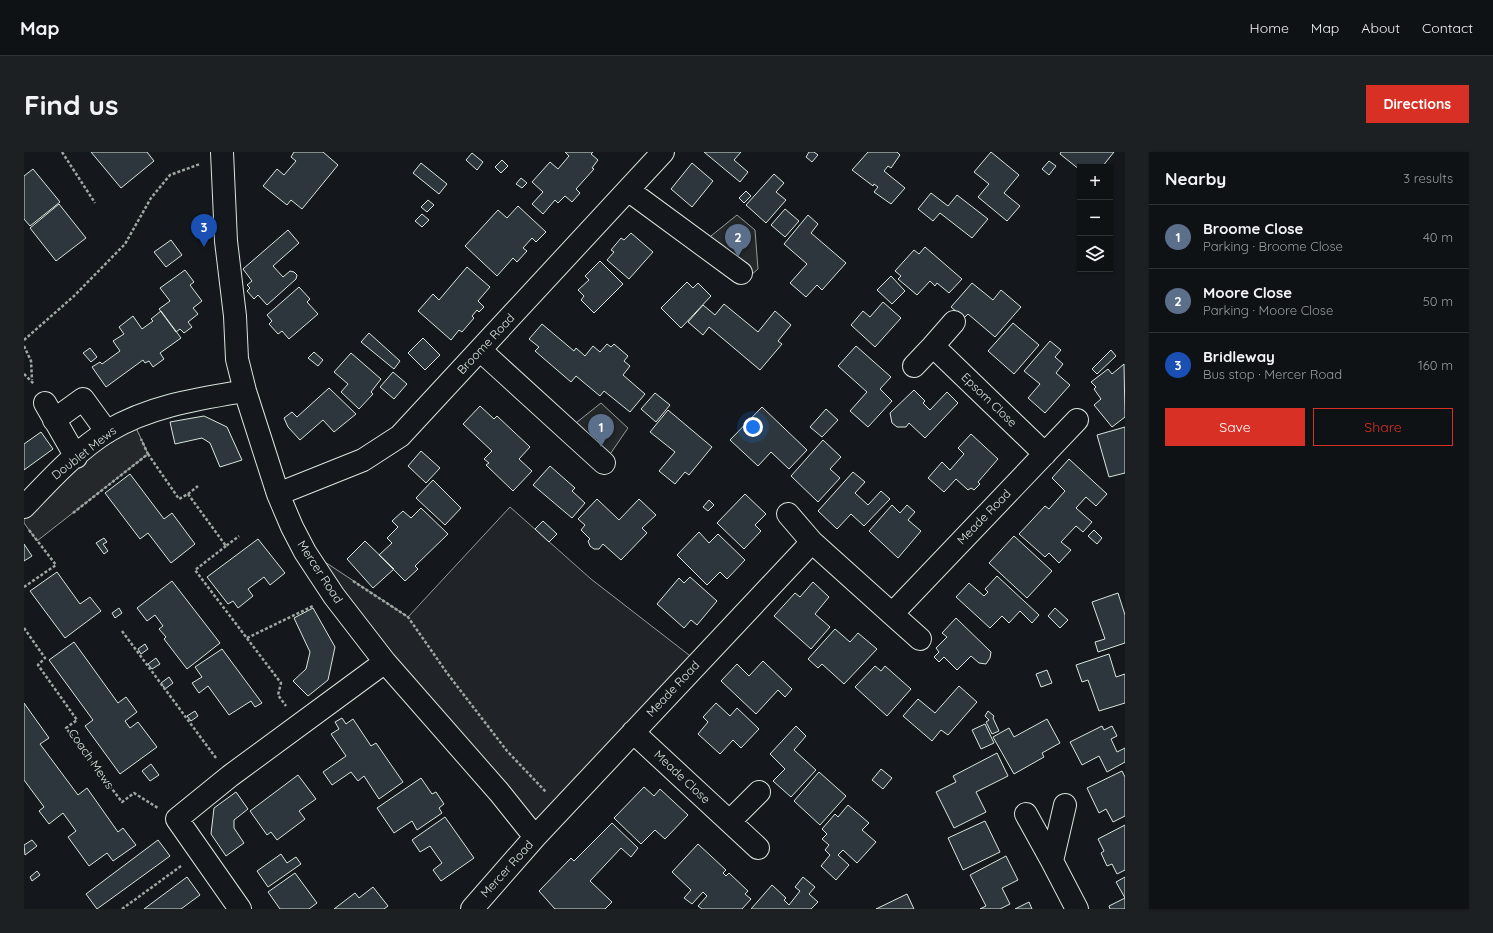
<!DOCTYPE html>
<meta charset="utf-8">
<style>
body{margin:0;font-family:Quicksand,sans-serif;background:#1d2022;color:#f1f3f6}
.controls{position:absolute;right:12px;top:12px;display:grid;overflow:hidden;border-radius:0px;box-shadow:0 1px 3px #0004}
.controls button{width:36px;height:36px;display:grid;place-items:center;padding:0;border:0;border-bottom:1px solid #2f3234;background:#0f1215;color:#f1f3f6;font:20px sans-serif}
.you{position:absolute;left:729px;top:275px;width:14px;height:14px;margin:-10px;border:3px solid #fff;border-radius:50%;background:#1a73e8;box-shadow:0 0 0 6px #1a73e833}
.badge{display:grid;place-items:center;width:26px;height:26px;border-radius:50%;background:#d93025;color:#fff;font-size:13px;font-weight:700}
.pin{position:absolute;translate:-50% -33px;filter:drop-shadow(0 1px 2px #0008)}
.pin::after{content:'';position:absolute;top:21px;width:14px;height:12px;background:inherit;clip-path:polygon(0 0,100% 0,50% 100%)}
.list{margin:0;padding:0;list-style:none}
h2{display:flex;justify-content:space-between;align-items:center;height:52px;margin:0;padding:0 16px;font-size:17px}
h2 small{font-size:13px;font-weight:400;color:#9b9ea0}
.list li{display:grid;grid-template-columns:26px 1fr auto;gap:12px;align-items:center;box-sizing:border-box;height:64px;padding:0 16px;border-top:1px solid #2f3234}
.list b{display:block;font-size:15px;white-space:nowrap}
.list p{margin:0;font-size:13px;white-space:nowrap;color:#9b9ea0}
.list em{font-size:13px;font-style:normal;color:#9b9ea0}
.actions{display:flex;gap:8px;padding:12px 16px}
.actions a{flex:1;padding:9px 0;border:1px solid #d93025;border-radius:0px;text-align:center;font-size:14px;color:#d93025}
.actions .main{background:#d93025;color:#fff}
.icon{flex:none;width:22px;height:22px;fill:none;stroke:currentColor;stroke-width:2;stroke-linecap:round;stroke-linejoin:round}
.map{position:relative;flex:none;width:1101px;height:757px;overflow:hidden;border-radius:0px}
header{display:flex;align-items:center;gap:24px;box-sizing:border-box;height:56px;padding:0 20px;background:#0f1215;border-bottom:1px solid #2f3234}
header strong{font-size:19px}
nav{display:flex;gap:22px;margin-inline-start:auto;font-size:14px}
.intro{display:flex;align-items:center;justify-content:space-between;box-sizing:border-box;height:96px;padding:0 24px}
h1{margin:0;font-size:28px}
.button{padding:10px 18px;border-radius:0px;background:#d93025;color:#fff;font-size:14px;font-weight:700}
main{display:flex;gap:24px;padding:0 24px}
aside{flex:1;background:#0f1215;border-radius:0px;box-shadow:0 1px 3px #0004}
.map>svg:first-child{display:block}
.green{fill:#202428;stroke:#939e99}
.parking{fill:#24282b;stroke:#939e99}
.building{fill:#2c363c;stroke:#d8e6dc}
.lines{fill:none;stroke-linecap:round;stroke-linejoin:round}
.minor-casing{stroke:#d8e6dc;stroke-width:24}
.path{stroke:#9da8a2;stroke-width:2.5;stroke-dasharray:3 2;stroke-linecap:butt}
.minor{stroke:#14181c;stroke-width:22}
.labels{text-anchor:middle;stroke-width:3;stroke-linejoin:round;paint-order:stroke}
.street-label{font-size:12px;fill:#d8e6dc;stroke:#14181c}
</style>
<header>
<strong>Map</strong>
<nav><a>Home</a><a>Map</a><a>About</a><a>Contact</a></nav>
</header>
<div class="intro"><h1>Find us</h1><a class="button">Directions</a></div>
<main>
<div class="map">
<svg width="1101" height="757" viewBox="0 0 1101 757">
<rect width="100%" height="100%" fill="#14181c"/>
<path class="green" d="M486 355 567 427 674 510 511 685 281 400 304 412 384 465Z"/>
<path class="parking" d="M713 63 731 78 734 117 727 123 717 121 677 92Z
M577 251 604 276 580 311 543 278Z
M108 267 124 302 13 389 0 371V355Z"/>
<path class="building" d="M67 0H123L130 9 97 36Z
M270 0H299L314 13 278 57 267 48 263 53 239 34 253 17 260 23 272 9 267 5Z
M541 0H569L567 2 574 8 568 16 570 17 552 37 556 41 548 50 541 44 534 51 531 48 519 62 508 52 519 40 508 30 526 10 534 17 545 4Z
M680 0H717L710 8 724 20 716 30Z
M785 0H790L794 3 788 10 782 5Z
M844 0H873L876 3 867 16 864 14 860 19 881 36 867 52 850 40 854 35 850 32 849 34 828 18Z
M967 0 995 23 980 41 996 54 983 69 954 45 965 32 950 20Z
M1037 0H1090L1078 15H1056V18L1036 2Z
M448 1 459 10 453 18 442 8Z
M478 8 484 14 477 21 471 15Z
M1025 9 1032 14 1025 23 1018 17Z
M397 11 423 32 415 42 389 21Z
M668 11 689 29 668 55 647 37Z
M9 17 36 50 6 74 0 67V24Z
M750 22 760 31 752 40 762 48 742 71 722 53Z
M497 26 503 31 498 36 492 32Z
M722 39 727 44 720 51 715 46Z
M907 41 924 54 933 43 964 67 948 86 916 61 909 69 894 57Z
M404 48 410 53 403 60 397 55Z
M35 52 62 86 32 109 6 76Z
M494 54 522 80 512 90 508 86 499 96 503 99 493 110 489 106 473 124 441 94 474 58 483 66Z
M761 57 775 69 761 85 747 73Z
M398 62 405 68 398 75 391 69Z
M784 63 794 72 787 81 822 111 798 138 793 133 782 145 766 131 783 112 760 92Z
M264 78 275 91 249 114 259 125 266 119 270 120 273 123 272 127 243 153 234 143 230 147 223 139 226 136 223 133 228 129 219 117Z
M607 81 629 100 605 127 583 108 590 100 587 98 597 86 600 88Z
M147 88 158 103 142 115 130 100Z
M901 95 938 127 925 141 913 131 911 134 906 129 893 143 874 127 877 124 871 119 890 98 895 102Z
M576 109 599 132 570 161 557 148 560 144 554 138 565 128 561 124Z
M443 115 466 135 454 149 460 155 455 160 453 158 448 164 450 166 438 180 435 178 427 188 394 159 409 142 415 148Z
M161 118 170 130 166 133 178 149 169 156 174 162 164 170 168 175 160 181 156 177 152 180 135 157 146 149 136 136Z
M867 124 881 139 868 152 853 138Z
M663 130 669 136 674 131 687 144 657 176 637 156Z
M948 131 969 148 977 138 997 155 971 185 944 162 940 166 927 155Z
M275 135 286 147 283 150 294 162 265 187 258 179 254 182 245 172 248 169 243 163Z
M859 150 877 166 851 195 827 173 839 159 846 165Z
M700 152 734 180 751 159 767 173 754 189 758 192 736 218 685 175 679 183 664 170 679 153 691 163Z
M137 159 157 186 136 201 140 207 129 215 125 209 121 211 119 208 82 235 68 215 76 210 78 212 96 199 89 189 100 182 95 175 109 164 118 177 129 169 127 167Z
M989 171 1015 193 990 222 964 199Z
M518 172 550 199 552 196 561 204 569 194 576 200 583 192 587 195 590 192 604 204 600 209 606 214 599 223 621 242 606 260 580 239 576 244 552 224 547 230 511 199 515 195 505 187Z
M345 181 376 209 370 217 337 190Z
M399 186 416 203 401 218 384 201Z
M1026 189 1037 198 1031 205 1039 212 1032 221 1046 233 1021 261 1004 246 1016 232 1000 219Z
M832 194 867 225 856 237 868 249 844 275 826 259 843 240 814 214Z
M66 196 73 205 67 210 59 201Z
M1087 198 1092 204 1073 222 1068 217Z
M290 200 299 208 294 214 284 206Z
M327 201 357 227 347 240 349 242 335 257 317 240 324 232 310 220Z
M1100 212 1101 265 1088 275 1070 253 1077 247 1070 237 1072 235 1067 230 1084 217 1088 222Z
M369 220 383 232 370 247 356 235Z
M305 236 332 262 310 280 299 268 276 288 264 275 260 266 268 260 273 265Z
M890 238 901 249 899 251 906 258 923 240 934 251 901 286 885 271 882 275H873L868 271 866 261Z
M631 241 646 253 632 270 617 257Z
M456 254 470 267 473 264 506 295 495 307 508 319 489 339 462 313 465 311 460 307 468 299 439 272Z
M738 255 783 298 765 317 747 300 734 314 706 288Z
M802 257 814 268 798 285 786 275Z
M644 258 688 295 665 323 661 320 651 332 635 319 651 300 626 280Z
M180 264 203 275 218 308 196 315 186 291 178 286 151 292 146 270Z
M1101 275V321L1085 325 1073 283Z
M17 280 29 297 0 318V292Z
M947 282 974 307 954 330 956 332 950 338 947 336 944 338 932 327 920 340 904 326 918 310 926 318 940 302 934 296Z
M799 288 817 305 806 317 816 326 794 350 767 324Z
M397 299 416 316 402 331 384 314Z
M1045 307 1083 342 1072 354 1062 345 1052 356 1068 370 1059 380 1052 374 1037 390 1047 398 1035 411 1025 401 1021 405 995 382 1021 354 1025 357 1041 339 1028 326Z
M526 314 551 336 548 339 561 351 548 366 509 333Z
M829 320 841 330 831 341 844 353 857 339 866 347 840 374 827 362 813 377 794 359Z
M106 322 140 367 148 361 171 392 147 411 124 381 116 387 81 341Z
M409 328 437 356 421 373 392 346Z
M721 342 742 362 731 373 737 379 720 397 693 371Z
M573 347 595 368 615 347 632 363 618 376 623 381 597 408 579 392 575 397H570L566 394 564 389 566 387 557 378 561 373 554 367Z
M685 348 690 353 684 359 679 355Z
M868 353 876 361 883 353 891 360 884 368 897 379 874 406 845 379Z
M397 356 424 382 391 414 394 417 381 429 355 403 368 391 363 386 374 375 368 369 379 359 387 366Z
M519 369 533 382 525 390 511 377Z
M1070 378 1078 386 1073 392 1064 384Z
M675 380 685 391 694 382 721 408 703 427 696 420 683 433 653 403Z
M990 384 1028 419 1003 446 965 411Z
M80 386 83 390 79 392 84 399 80 402 72 391Z
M234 387 261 421 246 433 240 425 224 437 229 444 214 456 209 449 204 452 183 425Z
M341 389 370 417 349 436 323 407Z
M0 392 8 404 0 409Z
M33 420 56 452 66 445 77 459 41 486 6 439Z
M973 424 1015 463 1008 471 996 459 985 471 978 464 966 476 932 445 945 431 960 444 964 440 961 437Z
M666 425 693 449 673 473 667 468 660 476 633 452 655 426 660 431Z
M148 429 196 491 163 517 140 487 142 485 135 477 139 474 131 463 123 469 113 456Z
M789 430 805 445 791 462 806 475 787 497 750 464 771 441 776 445Z
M1094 441 1101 463V491L1074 500 1071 490 1081 487 1068 450Z
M95 456 98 461 91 466 88 461Z
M289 456 311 495 304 528 284 544 269 529 282 517 286 500 270 466Z
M1031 456 1044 468 1036 476 1024 464Z
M932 466 967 500 966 506 962 512 955 511 947 504 933 518 920 505 915 510 910 505 915 500 912 496 923 485 918 481Z
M811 477 826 490 834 481 853 497 820 532 798 512 794 516 784 507Z
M50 490 94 551 102 545 113 560 101 569 106 576 114 570 133 595 96 622 61 574 69 568 25 508Z
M121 492 124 497 117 502 114 497Z
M198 497 238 551 231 555 227 549 205 563 184 534 175 541 168 531 178 525 171 515Z
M1085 502 1092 525 1101 522V551L1075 559 1064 528 1058 530 1052 513Z
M132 506 136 512 128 517 124 512Z
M739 509 768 537 761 545 754 538 732 562 697 529 713 512 725 524Z
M851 514 857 519 861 514 887 537 863 564 831 535Z
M1023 518 1028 531 1017 535 1012 522Z
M145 525 149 531 141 537 137 531Z
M935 534 953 550 924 583 917 578 908 589 879 564 894 547 911 561Z
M0 551 25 586 16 592 54 643 63 636 94 680 99 676 112 693 89 709 83 701 65 714 44 685 52 679 39 661 25 672 15 659 20 655 0 628Z
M692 551 706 564 713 556 735 577 717 596 709 588 696 602 674 582 684 570 679 565Z
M171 559 174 564 167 569 163 564Z
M964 559 970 564 969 566 975 579 968 582 962 570 965 568 961 564Z
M318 566 322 572 329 567 347 594 352 591 379 630 355 647 340 624 334 629 327 620 308 633 299 620 322 604 307 582 315 577 311 570Z
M1023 567 1036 591 1018 601 1020 605 990 622 969 585 985 576 990 585Z
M961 572 970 591 957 597 948 578Z
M772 574 782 584 770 598 792 618 767 645 749 629 761 617 746 602Z
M1078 574 1080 578 1088 574 1093 584 1087 587 1093 600 1101 596V610L1083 620 1075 604 1058 613 1046 590Z
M973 601 984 624 952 640 962 660 930 676 912 640 932 630 929 624Z
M127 612 135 623 126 629 118 619Z
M857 617 868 626 859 637 848 628Z
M1098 619 1101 625V664L1089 670 1082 657 1075 661 1063 636Z
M795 620 822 644 796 673 770 649Z
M274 623 292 647 275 659 281 667 253 688 247 680 243 683 226 659Z
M397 626 408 642 412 640 420 652 415 656 418 661 393 678 388 669 370 681 353 656Z
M620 635 630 644 636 637 664 663 641 687 631 678 617 692 590 666Z
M212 640 224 657 210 668V676L220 691 202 704 187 682 190 656Z
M824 653 845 671 838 678 852 690 833 711 819 698 814 703 825 713 812 728 797 714 806 703 801 698 805 693 798 687 803 682 798 677 811 662 814 665Z
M421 665 450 706 417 729 409 718 418 711 406 694 396 700 388 688Z
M961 669 976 700 939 718 924 686Z
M588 671 614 696 607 705 597 696 566 729 588 750 581 757H531L515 739 547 706 550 709Z
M1101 673V718L1093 722 1088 712 1083 714 1077 701 1080 699 1074 687Z
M8 688 13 694 1 703 0 693Z
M134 688 146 704 73 757 62 742Z
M674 692 702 718 699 721 702 724 705 721 724 739 721 742 727 747 718 757H678L674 754 683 744 679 740 668 752 660 746 667 738 648 720Z
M257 702 263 711 272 705 277 712 244 735 233 719Z
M982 704 994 728 978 736 986 752 976 757H956L962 754 946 723Z
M13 719 16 723 8 729 6 725Z
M271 721 293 751 285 757H256L244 740Z
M163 725 176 743 157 757H120Z
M779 725 791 735 785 742 794 750 787 757H727L748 733 762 746 760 748 765 753 776 739 771 735Z
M1101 725V757H1086L1085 754 1101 746 1092 730Z
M349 735 364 754 360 757H310L331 741 335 746Z
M883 742 890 757H852Z
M1005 750 1008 757H991Z"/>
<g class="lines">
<defs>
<path id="minor" d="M198 0 202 89 211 164 213 207 221 239 254 342 268 375 281 400 310 444 361 510 475 640 511 685 448 757
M604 38 717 121
M930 170 909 194 1021 302
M456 198 580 311
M890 214 909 194
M21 251 52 305
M30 268 59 247 83 280
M254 342 339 308 376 284 639 0
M0 355C25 329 53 298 84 279 126 254 173 247 221 239
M764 362 788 390
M868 462 896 487
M609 580 734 696
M1041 653 1028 709 1053 757
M1002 662 1028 709
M706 669 735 640
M511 685 788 390 868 462 1053 268
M216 757 153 667 206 624 361 510"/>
</defs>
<use href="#minor" class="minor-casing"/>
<path class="path" d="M38 0 71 51
M0 188 50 144 101 92 127 46 146 23 176 12
M0 194 7 209 8 228
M0 222 10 232
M124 302 155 347 164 342 202 394 215 384
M164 342 174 334
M49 361 124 302 117 287
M202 394 171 418 257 531 254 543 262 554
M329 429 384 465 423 521 483 599 522 640
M0 435 32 413 5 378
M0 476 21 506 14 513 53 568 42 576 98 650 110 641 134 656
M98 479 192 606
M223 486 289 454
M98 757 157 714"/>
<use href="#minor" class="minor"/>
</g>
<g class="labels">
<g class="street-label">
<text transform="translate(462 192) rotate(-47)" y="4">Broome Road</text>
<text transform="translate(965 248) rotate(44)" y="4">Epsom Close</text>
<text transform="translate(60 301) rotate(-38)" y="4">Doublet Mews</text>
<text transform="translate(960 365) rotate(-46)" y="4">Meade Road</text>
<text transform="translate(296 420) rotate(57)" y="4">Mercer Road</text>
<text transform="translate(649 537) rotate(-47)" y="4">Meade Road</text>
<text transform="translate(67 607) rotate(55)" y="4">Coach Mews</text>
<text transform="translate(658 625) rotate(43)" y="4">Meade Close</text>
<text transform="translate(483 717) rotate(-48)" y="4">Mercer Road</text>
</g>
</g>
</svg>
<div class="controls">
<button>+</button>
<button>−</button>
<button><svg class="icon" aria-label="layers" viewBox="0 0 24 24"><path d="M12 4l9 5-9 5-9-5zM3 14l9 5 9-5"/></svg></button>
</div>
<div class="you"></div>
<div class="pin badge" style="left:577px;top:295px;background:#5c6f8a">1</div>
<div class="pin badge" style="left:714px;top:105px;background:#5c6f8a">2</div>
<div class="pin badge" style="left:180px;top:95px;background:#1a4fb4">3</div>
</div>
<aside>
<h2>Nearby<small>3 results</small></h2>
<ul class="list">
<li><span class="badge" style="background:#5c6f8a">1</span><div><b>Broome Close</b><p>Parking · Broome Close</p></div><em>40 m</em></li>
<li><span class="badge" style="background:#5c6f8a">2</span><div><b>Moore Close</b><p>Parking · Moore Close</p></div><em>50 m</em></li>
<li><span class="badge" style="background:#1a4fb4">3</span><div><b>Bridleway</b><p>Bus stop · Mercer Road</p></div><em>160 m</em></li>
</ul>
<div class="actions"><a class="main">Save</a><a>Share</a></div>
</aside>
</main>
